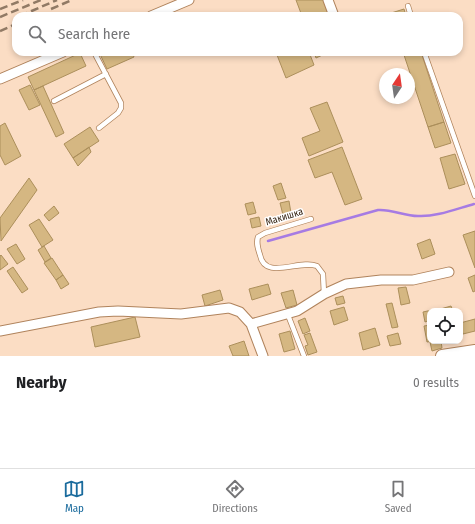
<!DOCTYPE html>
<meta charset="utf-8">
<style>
body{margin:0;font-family:"Fira Sans Condensed",sans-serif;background:#f2f2f2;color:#202124}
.controls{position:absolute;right:12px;bottom:12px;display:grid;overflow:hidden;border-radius:8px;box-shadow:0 2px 6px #0003}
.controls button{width:36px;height:36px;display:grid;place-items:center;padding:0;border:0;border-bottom:1px solid #e0e0e0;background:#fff;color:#202124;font:20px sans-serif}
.compass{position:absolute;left:379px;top:68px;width:36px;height:36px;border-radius:50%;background:#fff;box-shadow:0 2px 6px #0003;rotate:13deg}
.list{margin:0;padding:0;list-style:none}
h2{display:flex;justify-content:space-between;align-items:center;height:52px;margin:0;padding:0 16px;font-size:17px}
h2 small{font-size:13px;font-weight:400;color:#757577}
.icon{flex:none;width:22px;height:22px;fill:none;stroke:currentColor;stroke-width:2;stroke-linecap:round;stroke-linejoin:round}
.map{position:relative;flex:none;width:475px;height:356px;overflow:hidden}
.search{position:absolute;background:#fff;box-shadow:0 2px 6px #0003;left:12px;right:12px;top:12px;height:44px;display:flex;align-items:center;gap:10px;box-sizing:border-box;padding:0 14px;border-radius:12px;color:#757577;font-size:15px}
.sheet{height:112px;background:#fff}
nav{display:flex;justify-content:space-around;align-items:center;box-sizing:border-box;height:56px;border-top:1px solid #e0e0e0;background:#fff;font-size:11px;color:#757577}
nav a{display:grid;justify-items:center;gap:2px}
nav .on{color:#1a6b9d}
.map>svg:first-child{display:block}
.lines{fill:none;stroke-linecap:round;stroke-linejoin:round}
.stream{stroke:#a67be3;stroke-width:2.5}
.building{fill:#d5b782;stroke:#ac8f5b}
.lane-casing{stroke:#b0835c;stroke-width:6}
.street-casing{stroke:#b0835c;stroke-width:11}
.secondary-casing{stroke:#b0835c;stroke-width:14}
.lane{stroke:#fff;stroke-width:4.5}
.street{stroke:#fff;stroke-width:9}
.secondary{stroke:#fff;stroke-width:12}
.rail{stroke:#917a65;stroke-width:2.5;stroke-dasharray:8 4;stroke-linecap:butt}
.labels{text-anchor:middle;stroke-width:3;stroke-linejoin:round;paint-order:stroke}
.street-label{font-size:10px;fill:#2f1d0c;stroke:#fff}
</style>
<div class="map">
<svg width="475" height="356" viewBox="0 0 475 356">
<rect width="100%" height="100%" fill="#fbddc4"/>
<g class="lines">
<path class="stream" d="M268 241 378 210C392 209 404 216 418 216 436 217 456 209 474 204"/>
</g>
<path class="building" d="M296 0H326L332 16H302Z
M404 9 406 16H389L388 14Z
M99 52H132L134 57 107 69Z
M283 52H309L314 65 286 78 277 55Z
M314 52H329L316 58Z
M403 52H421L444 122 428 127Z
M80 53 86 66 34 90 28 77Z
M30 85 40 105 29 110 19 90Z
M43 86 64 133 56 137 34 90Z
M327 102 343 142 309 156 302 138 320 131 310 108Z
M444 122 451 143 435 148 428 127Z
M5 123 21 156 5 165 0 155V126Z
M90 127 99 141 73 158 64 144Z
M89 147 91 152 78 166 73 158Z
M342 147 362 199 345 205 332 172 315 178 308 160Z
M455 154 465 184 449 189 440 158Z
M29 178 37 190 1 241 0 218Z
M281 183 286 198 278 200 273 186Z
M289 201 291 213 283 215 280 203Z
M253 202 256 213 248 215 245 204Z
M54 206 59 213 49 221 44 215Z
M259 217 261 226 252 228 250 219Z
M39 219 53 240 42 247 29 225Z
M475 231V268L463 235Z
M430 239 435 254 422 259 417 244Z
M16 244 25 259 17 264 7 249Z
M44 246 51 258 45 262 38 250Z
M1 255 8 264 0 270V256Z
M52 258 63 275 56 280 44 263Z
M13 267 28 289 22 293 7 271Z
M63 275 69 284 61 289 56 280Z
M475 275V291L473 292 468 278Z
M268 284 271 294 252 300 249 289Z
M406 287 410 303 401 305 398 288Z
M220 290 223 300 205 306 202 295Z
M293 290 297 305 286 308 281 293Z
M343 296 345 303 337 305 335 298Z
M392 303 398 327 392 328 386 304Z
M451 306 453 311H437V310Z
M344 307 348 320 334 325 330 311Z
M432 310 430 311V320L425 322 423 312Z
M135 317 140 337 95 347 91 327Z
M305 318 310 331 303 334 298 321Z
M475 319V331L463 334 460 323Z
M430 325V341H434L427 342 424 326Z
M375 328 380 345 363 350 359 333Z
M290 331 295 349 284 352 279 334Z
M310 333 317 352 308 355 305 346 308 345 304 335Z
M398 333 401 344 390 346 387 336Z
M244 341 249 356H233L229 346Z
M441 341 442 348 432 351 430 342Z"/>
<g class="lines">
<defs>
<path id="lane" d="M408 6 411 16
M94 52 121 103V108L118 113 99 128
M424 52 475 196
M54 101 106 74
M311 219 265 233 258 237C256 243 258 249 260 255 265 281 299 259 317 266L323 274 324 294
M288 315 304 356"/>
<path id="street" d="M328 0 334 16
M151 16 189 0
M0 79 63 52
M251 324 297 311 324 294 346 284 381 280H413L449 272
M0 331 99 312 118 311 181 314 229 308 240 312 251 324 263 356"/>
<path id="secondary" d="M442 356 475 351"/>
</defs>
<use href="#lane" class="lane-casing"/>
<use href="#street" class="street-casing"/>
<use href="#secondary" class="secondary-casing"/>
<use href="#lane" class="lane"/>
<use href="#street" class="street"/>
<use href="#secondary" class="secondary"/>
<path class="rail" d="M0 9 23 0
M51 9 72 0
M20 16 57 0
M0 17 41 0
M0 31 16 24"/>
</g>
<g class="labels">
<g class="street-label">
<text transform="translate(284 216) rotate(-17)" y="4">Макишка</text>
</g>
</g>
</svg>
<div class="controls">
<button><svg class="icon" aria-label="locate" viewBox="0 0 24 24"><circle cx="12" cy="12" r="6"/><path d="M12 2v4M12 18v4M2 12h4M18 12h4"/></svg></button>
</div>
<svg class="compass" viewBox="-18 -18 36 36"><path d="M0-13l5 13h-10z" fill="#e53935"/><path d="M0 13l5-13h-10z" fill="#757577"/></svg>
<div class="search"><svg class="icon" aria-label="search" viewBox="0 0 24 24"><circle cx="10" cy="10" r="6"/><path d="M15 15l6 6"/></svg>Search here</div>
</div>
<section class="sheet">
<h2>Nearby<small>0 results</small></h2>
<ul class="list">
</ul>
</section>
<nav>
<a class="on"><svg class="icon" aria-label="map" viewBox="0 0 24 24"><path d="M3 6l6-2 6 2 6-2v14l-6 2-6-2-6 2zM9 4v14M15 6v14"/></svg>Map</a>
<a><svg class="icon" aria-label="directions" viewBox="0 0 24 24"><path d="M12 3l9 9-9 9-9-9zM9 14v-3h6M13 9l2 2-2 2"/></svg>Directions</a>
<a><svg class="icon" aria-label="saved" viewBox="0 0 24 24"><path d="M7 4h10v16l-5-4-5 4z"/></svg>Saved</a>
</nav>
